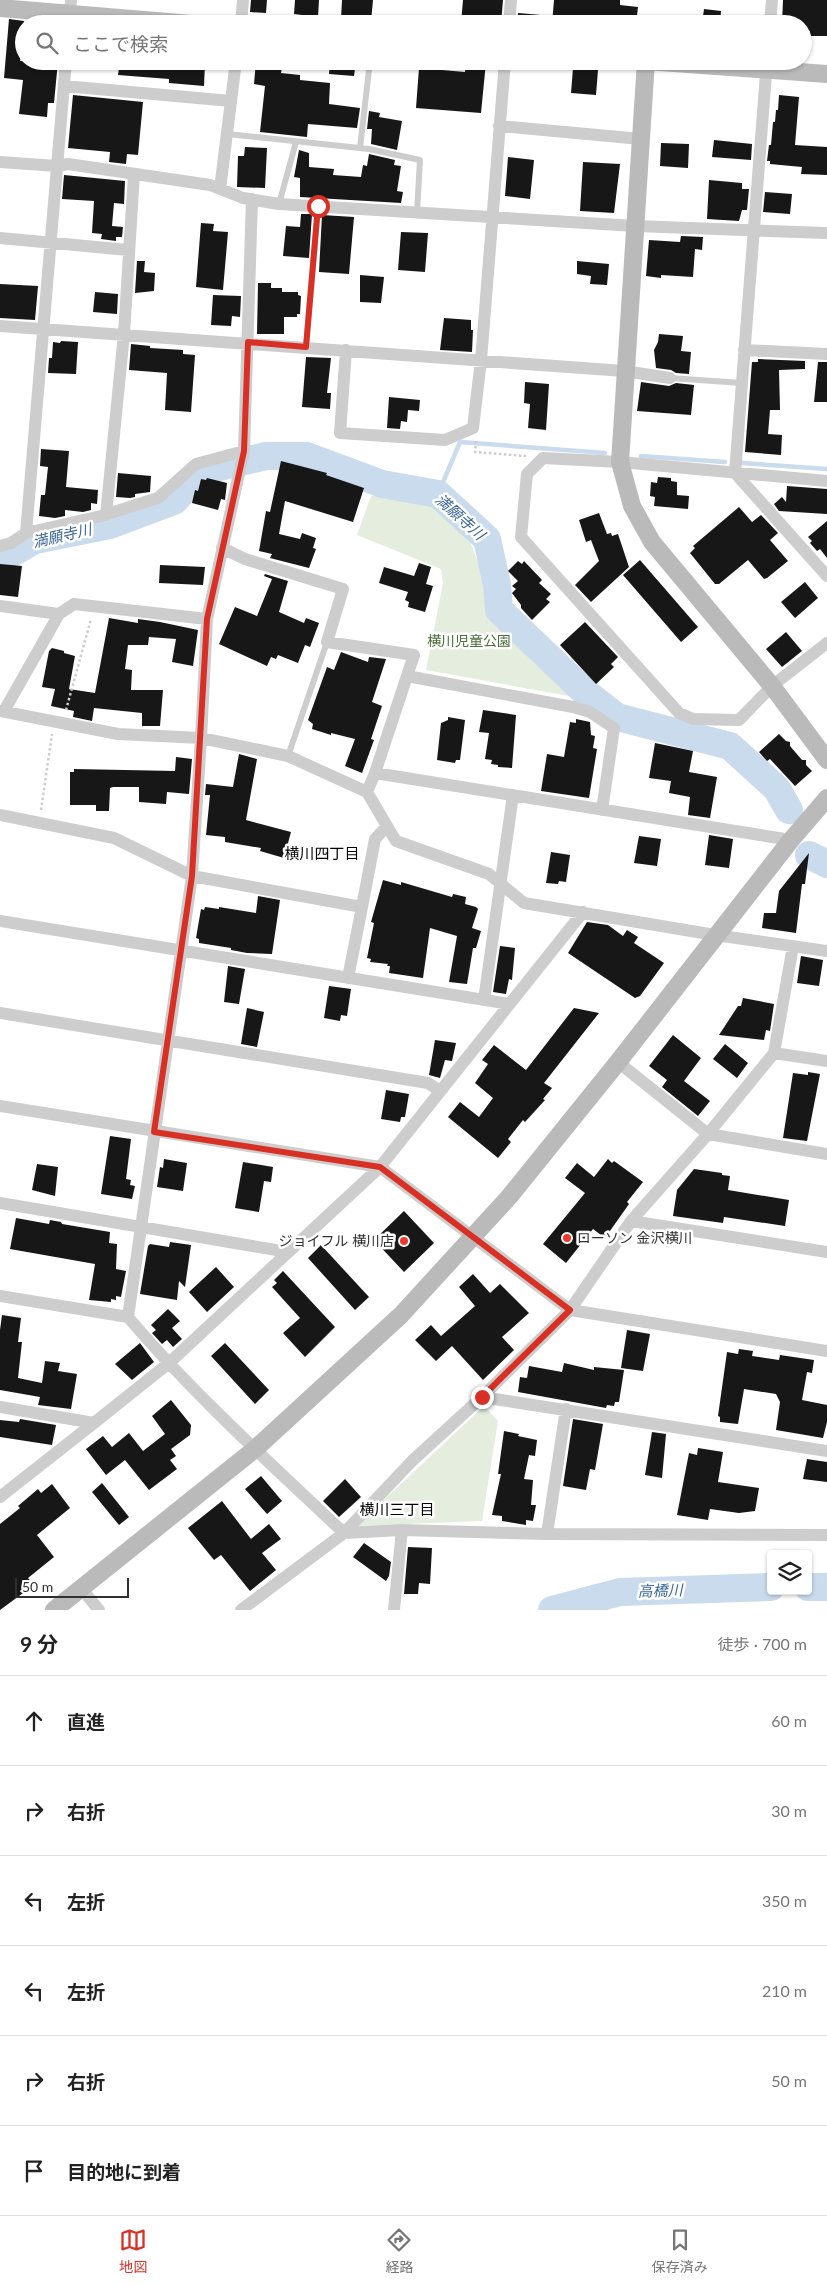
<!DOCTYPE html>
<html lang="ja">
<meta charset="utf-8">
<style>
body{margin:0;font-family:Lato,"Noto Sans JP",sans-serif;background:#f6f6f6;color:#222}
.controls{position:absolute;right:15px;bottom:15px;display:grid;overflow:hidden;border-radius:5px;box-shadow:0 1px 4px #0004}
.controls button{width:45px;height:45px;display:grid;place-items:center;padding:0;border:0;border-bottom:1px solid #e0e0e0;background:#fff;color:#222;font:25px sans-serif}
.scale{position:absolute;left:15px;bottom:12px;width:114px;box-sizing:border-box;padding-left:5px;border:2px solid #303030;border-top:0;font-size:14px;line-height:18px;white-space:nowrap;color:#303030;-webkit-text-stroke:4px #fff;paint-order:stroke}
.stop{position:absolute;width:15px;height:15px;margin:-11px;border:4px solid #d93025;border-radius:50%;background:#fff}
.stop.end{background:#d93025;border-color:#fff;box-shadow:0 1px 5px #0008}
.list{margin:0;padding:0;list-style:none}
h2{display:flex;justify-content:space-between;align-items:center;height:65px;margin:0;padding:0 20px;font-size:21px}
h2 small{font-size:16px;font-weight:400;color:#767676}
.list li{display:grid;grid-template-columns:32px 1fr auto;gap:15px;align-items:center;box-sizing:border-box;height:90px;padding:0 20px;border-top:1px solid #e0e0e0}
.list b{display:block;font-size:19px;white-space:nowrap}
.list em{font-size:16px;font-style:normal;color:#767676}
.icon{flex:none;width:28px;height:28px;fill:none;stroke:currentColor;stroke-width:2;stroke-linecap:round;stroke-linejoin:round}
.map{position:relative;flex:none;width:827px;height:1610px;overflow:hidden}
.search{position:absolute;background:#fff;box-shadow:0 1px 4px #0004;left:15px;right:15px;top:15px;height:55px;display:flex;align-items:center;gap:12px;box-sizing:border-box;padding:0 18px;border-radius:28px;color:#767676;font-size:19px}
.sheet{height:605px;background:#fff}
nav{display:flex;justify-content:space-around;align-items:center;box-sizing:border-box;height:70px;border-top:1px solid #e0e0e0;background:#fff;font-size:14px;color:#767676}
nav a{display:grid;justify-items:center;gap:2px}
nav .on{color:#d93025}
.map>svg:first-child{display:block}
.green{fill:#e4edde}
.lines{fill:none;stroke-linecap:round;stroke-linejoin:round}
.stream{stroke:#c9dbed;stroke-width:4.5}
.river{stroke:#c9dbed;stroke-width:28}
.building{fill:#171717}
.path{stroke:#cdcdcd;stroke-width:2.5;stroke-dasharray:2.5 2.5;stroke-linecap:butt}
.lane{stroke:#cdcdcd;stroke-width:6}
.street{stroke:#cdcdcd;stroke-width:12}
.secondary{stroke:#bababa;stroke-width:18}
.route{stroke:#d93025;stroke-width:6}
.poi-dot{fill:#eb3a2e;stroke:#fff;stroke-width:2}
.labels{text-anchor:middle;stroke-width:5;stroke-linejoin:round;paint-order:stroke}
.park-label{font-size:14px;fill:#4c6e3b;stroke:#fff}
.poi-label{font-size:14px;fill:#303030;stroke:#fff;text-anchor:start}
.water-label{font-size:15px;font-style:italic;fill:#3b6695;stroke:#fff}
.neighbourhood-label{font-size:15px;fill:#000;stroke:#fff}
</style>
<div class="map">
<svg width="827" height="1610" viewBox="0 0 827 1610">
<rect width="100%" height="100%" fill="#fff"/>
<path class="green" d="M421 495 450 511 468 537 492 597V613L579 698 426 670 443 583 441 569 357 535 371 496Z
M484 1406 498 1421 482 1521 356 1526Z"/>
<g class="lines">
<path class="stream" d="M641 456 725 462
M742 463 827 469
M438 494 460 442 605 453"/>
<path class="river" d="M0 557 16 551 35 540 110 525 174 501 202 471 266 456H307L382 484 438 494 487 539 497 585 499 610 585 692 617 717 730 746 777 789 789 810
M809 855 827 864
M808 1587H827
M552 1610 620 1592 771 1587"/>
</g>
<path class="building" d="M251 0H267L266 13 250 12Z
M295 0H319L318 17 294 14Z
M342 0H373L371 22 341 19Z
M463 0H503L501 24 461 23Z
M554 0H620V5L638 7 636 24H552Z
M783 0H827V36H810V31L803 30V24H782Z
M704 9 721 11 720 24H702Z
M518 13 541 15V24H517Z
M9 19 24 21 20 61H58L54 103H48L47 117 19 114 23 80 4 78Z
M120 61 205 63 204 86 169 83V79L118 75Z
M256 61 283 62 281 73 300 75V80L330 83 329 104 360 108 357 128 308 124 307 137 260 132 265 86 254 84Z
M330 61H356L354 76 329 74Z
M466 61 486 62 481 113 416 108 419 68 465 72Z
M573 68 598 70 596 95 571 93Z
M73 95 143 102 138 155 127 154 126 164 109 162 110 152 68 148Z
M779 95 799 97 795 145 827 147V175L801 174 802 167 770 164V161H767L769 145H771L773 122H775L776 110H778Z
M369 111 380 113 379 117 402 121 397 150 371 144 372 129H367Z
M714 140 752 144 751 160 712 157Z
M661 143 689 144 688 168 660 166Z
M245 147 267 148 265 188 237 187 238 156H244Z
M299 150 309 153V167L334 169 333 175 361 177 363 165 367 166 369 154 395 160 394 165 401 166 397 191 403 192 401 203 300 197V178L294 177Z
M508 157 534 160 530 199 505 196Z
M583 162 620 164 614 213 580 211Z
M64 175 125 181 124 204 114 203 112 226 123 227 122 237H116V241L101 239 102 234 92 233 94 201 62 199Z
M709 180 742 183V189H749L747 210H742L739 221 707 219Z
M765 192 792 194 790 214 763 212Z
M301 214H312L309 258 283 256 286 226 300 227Z
M322 215 354 217 349 274 319 272Z
M201 223 214 224 213 231 228 232 223 290 196 287Z
M401 232 428 233 425 272 398 270Z
M681 236 703 237 702 250 695 249 693 277 661 275V278L646 276 649 240 680 242Z
M137 261H145L144 272 155 273 154 291 135 293Z
M577 261 609 264 607 285 590 284 591 276 577 274Z
M360 275 384 277 381 303 360 302Z
M258 283H271V288H282V292H298V295L301 296 300 314H297V317H284V334H257Z
M0 284 38 286 35 320 0 318Z
M95 292 118 294 117 314 93 312Z
M213 295 241 296 240 317 232 316 231 326 211 325Z
M444 318 471 320V330H473L472 352 440 350Z
M659 334 683 336 681 351 691 352 689 374 676 373 671 370 656 368 654 350 658 342Z
M61 341 78 342 76 374 48 373 49 358H52L53 342 60 343Z
M131 344 150 346V348L183 350V354L195 355 191 412 165 410 167 373 129 370Z
M306 357 331 358 327 393H331L330 409 302 407Z
M758 359 805 361V369L779 370 780 410H770L768 434 782 435 781 455 745 452 752 362H758Z
M818 362H827V402H814Z
M525 382 549 384 546 430 528 428 530 404 524 403Z
M641 382 669 386 676 383 694 385 691 415 637 411Z
M389 397 420 400 419 411 408 410 407 422 401 421 400 429 387 428Z
M41 449 69 451 66 487 98 490 97 504 91 503V510L83 512 65 510V516L55 518 39 516 41 495H45L48 467 40 466Z
M281 461 327 473 326 475 364 488 353 522 285 501 279 534 300 539 302 533 316 538 313 548 316 549 309 568 270 558 272 554 259 551 266 511 270 512Z
M118 473 151 476 150 492 135 494V497L130 498 116 497Z
M658 477 671 478V481L677 482V495L689 496 688 509 654 506 655 497 650 496 651 482 657 483Z
M207 478 227 483 225 500 221 499 218 510 192 503 195 490 198 491 201 479 206 480Z
M787 486 827 489V514L779 511 774 504 782 497 786 502Z
M739 507 752 522 761 515 778 533 770 540 788 561 767 578 764 579 748 560 719 584H715L690 553 695 548 693 546Z
M599 513 607 534 611 533 612 536 618 534 629 567 591 602 575 585 599 561 591 540 586 542 579 520Z
M827 521V558L820 549 817 551 810 543 812 541 808 537Z
M640 560 698 627 681 642 623 575Z
M518 561 522 564 524 561 542 580 539 583 551 594 546 599 550 602 532 620 521 608V605L512 593 516 589 512 586 518 581 508 571Z
M419 563 431 567 426 584 433 586 425 612 408 607 409 602 405 600 408 592 379 583 384 567 414 576Z
M0 564 22 566 18 597 0 595Z
M160 565 205 567 203 585 159 583Z
M265 574 288 581 279 612 304 623 306 618 319 623 310 647 305 645 298 663 278 655 276 659 271 657 267 666 219 644 235 607 257 616 272 579 264 576Z
M805 582 818 598 795 618 781 602Z
M109 618 138 623V619L160 622 198 630 193 666 172 662 176 639 149 637 148 645H128L125 669 132 670 131 690H163L160 726H142V713L94 708 92 721 73 717 74 711 51 706 55 689 42 687 49 651 52 648 64 651V653L75 656 69 689 95 693Z
M585 622 618 657 611 664 614 667 596 684 560 645Z
M786 632 802 651 782 667 766 649Z
M341 652 368 662 369 657 386 659 372 702 382 706 371 739 374 740 362 773 345 766 355 739 331 733V735L312 729 313 724 308 720 327 667 334 670Z
M483 710 516 715 512 768 498 767V765L491 764 492 760 485 759 489 733 479 732Z
M448 717 465 720 460 760H456L455 763 437 760 441 723 448 720Z
M576 719 590 722 591 735 595 736 593 748 597 749 589 798 541 791 547 754 564 757 570 722 576 723Z
M779 734 786 741 790 742V746L802 760H806V765L812 771 795 786 770 759 767 761 759 752Z
M655 743 693 751 689 772 717 777 710 818 688 815 690 797 669 793 671 781 649 778Z
M239 754 257 759 246 820 291 832 284 858 260 851 261 848 225 842V837L206 835 210 795H205L206 784 233 787Z
M176 757 192 759 189 794 167 792 166 804 139 802V787H113L110 788 109 811H96V805H70V772H74V769L175 771Z
M709 835 733 839 729 868 705 865Z
M639 836 661 839 657 866 634 863Z
M551 852 570 855 566 882 559 881 558 884 546 883Z
M809 853 805 884H802L796 933 762 928 764 913H776L779 891Z
M383 880 401 885V882L452 897 453 894 466 897 465 904 476 907 478 909 472 928 481 931 476 948H473L467 984 449 982 457 936 430 928 423 978 389 973 390 966H387L388 964 370 962 371 959 367 958 374 923 371 922Z
M258 896 280 900 272 954 247 953 231 950V948L199 943V939L196 938 201 909 204 910 205 907 219 909V907L256 913Z
M587 922 608 925 623 936 627 930 638 937 634 943 664 963 640 996 635 998 568 953Z
M500 946 515 948 512 980 509 979 506 994 493 992Z
M801 956 823 960 819 986 797 983Z
M228 966 245 969 239 1004 224 1002Z
M329 986 351 989 347 1016 341 1015 340 1021 324 1018Z
M743 998 774 1004 770 1031 766 1030 764 1040 719 1035 738 1006H741Z
M247 1008 264 1012 257 1047 241 1044Z
M574 1008 599 1013 544 1083 552 1088 543 1099 545 1100 525 1122 523 1120 508 1139 511 1142 498 1158 448 1117 460 1102 479 1117 493 1098 475 1083 488 1064 482 1060 494 1045 526 1070Z
M673 1035 701 1058 684 1081 710 1101 698 1116 662 1087 667 1080 649 1066Z
M435 1040 456 1043 452 1061 445 1060 440 1078 429 1075Z
M725 1044 748 1063 737 1078 713 1059Z
M808 1072 820 1074 807 1141 783 1138 793 1073 808 1075Z
M386 1090 409 1094 405 1117H401L400 1122 381 1119Z
M110 1136 131 1139 126 1179 131 1180 130 1185 135 1186 132 1199 101 1194Z
M164 1159 187 1163 183 1191 157 1187 160 1167 163 1168Z
M608 1159 612 1163 614 1161 643 1182 627 1202 629 1204 605 1238 593 1229 566 1263 543 1244 585 1193 565 1178 577 1163 594 1177Z
M243 1162 273 1167 271 1182 264 1181 259 1212 235 1208Z
M37 1164 58 1167 55 1196 32 1190Z
M694 1169 722 1173V1175L730 1176 728 1190 789 1200 785 1226 724 1217 723 1223 673 1216 677 1190Z
M404 1211 434 1243 404 1272 374 1240Z
M16 1218 49 1224 50 1220 61 1222 62 1224 110 1232 109 1243 117 1244 116 1269 126 1271 121 1297 116 1296V1300L111 1299V1302L89 1300 95 1264 10 1249Z
M170 1242 191 1245 185 1287 179 1281 177 1300 140 1294 148 1246 150 1244 169 1247Z
M321 1245 369 1297 355 1310 308 1258Z
M216 1267 234 1287 207 1312 189 1292Z
M283 1271 335 1327 305 1357 283 1333 300 1318 272 1287 277 1283 274 1280Z
M473 1274 490 1293 500 1284 529 1313 502 1337 514 1350 483 1380 452 1346 436 1361 415 1340 431 1325 441 1336 475 1306 459 1287Z
M168 1309 180 1321 172 1328 182 1339 173 1347 167 1340 162 1344 152 1333 156 1330 151 1325Z
M2 1315 21 1318 18 1342H22L18 1378 42 1383 45 1361 60 1363 58 1371 77 1374 71 1409 38 1405 40 1397 0 1390V1330Z
M627 1330 650 1334 643 1371 621 1368Z
M140 1343 154 1362 132 1380 115 1364Z
M225 1343 269 1390 255 1404 211 1356Z
M739 1349 753 1351 752 1356 779 1360 780 1355 814 1360 812 1373 807 1372 802 1400 827 1405V1422L823 1438 776 1430 780 1402 776 1394 744 1389 738 1424 720 1422V1417L718 1416 727 1352 738 1354Z
M564 1363 594 1370V1367L624 1370 619 1402H615L614 1406 607 1405 606 1408 518 1392 520 1377 527 1378 529 1366 562 1372Z
M171 1400 191 1425 190 1435 171 1449 176 1456 170 1460 177 1469 149 1490 125 1460 106 1475 86 1449 103 1436 112 1447 129 1433 143 1451 165 1434 152 1416Z
M20 1419 56 1425 52 1445 0 1437V1420L19 1422Z
M573 1419 603 1424 595 1470 590 1469 586 1490 563 1486Z
M504 1431 519 1434 518 1436 537 1440 535 1456 529 1455 524 1479 533 1480 531 1505H536L533 1521 526 1520V1525L502 1521V1516L492 1515 501 1474H498Z
M652 1432 666 1434 662 1478 645 1475Z
M698 1448 723 1452 718 1482 759 1488 755 1511 739 1513 710 1509 708 1520 677 1515 689 1453 697 1455Z
M807 1459 827 1462V1482L803 1479Z
M261 1476 282 1501 267 1514 245 1489Z
M345 1479 361 1497 339 1517 323 1501Z
M102 1483 129 1517 119 1525 92 1492Z
M52 1484 70 1508 37 1535 54 1557 28 1578 34 1585 0 1610V1524L20 1508 18 1506 38 1489 41 1493Z
M222 1501 251 1539 269 1524 281 1539 262 1553 276 1570 250 1591 221 1555 214 1560 188 1528Z
M364 1543 391 1562 389 1576 386 1581 353 1557Z
M408 1547 432 1548 430 1584 419 1583 418 1594H404Z"/>
<g class="lines">
<path class="path" d="M476 441 475 452 526 456
M66 710 91 619
M41 810 52 734"/>
<path class="lane" d="M227 134 369 149 420 160 417 212
M360 148 370 61
M279 204 296 142
M306 347 318 206
M670 378 742 383
M288 756 327 642"/>
<path class="street" d="M69 24 71 0
M241 24 243 0
M509 24 511 0
M770 24 772 0
M767 61 735 473 827 576
M64 86 231 101
M499 126 641 139
M0 162 57 166 68 164 210 185 243 198 279 204 635 226 827 233
M220 189 236 61
M252 199 244 451 207 619 201 738 288 756 367 792 387 826
M0 238 128 250
M0 326 624 371 670 378
M346 350 340 433 445 440 473 428 481 360 505 61
M744 350 827 354
M827 481 620 462 543 458 527 474 521 537 679 713 693 719 739 720 772 686 827 643
M106 515 124 334 134 174
M26 533 66 61
M0 546 11 543 26 533 101 516 158 498 196 464 244 451
M222 548 245 559 343 589 327 642 414 655 407 676 573 707 590 712 614 728 602 810
M0 606 59 614 74 604 207 619
M0 711 118 734 201 738 192 876 128 1317
M4 711 59 614
M375 773 407 676
M367 792 375 773 791 840
M0 815 114 838 192 876 362 907 375 839 387 826 396 841 489 874 524 903 715 935 827 951
M583 912 380 1167 570 1310 827 1351
M0 921 510 1004
M348 978 362 907
M484 1000 513 795
M0 1013 428 1083 440 1091
M774 1053 793 946
M618 1062 708 1134 827 1154
M0 1106 380 1167
M0 1203 288 1252
M631 1221 827 1252
M0 1296 128 1317C193 1394 270 1463 344 1533L402 1530
M482 1397 827 1451
M0 1407 94 1423 169 1363 380 1167
M0 1497 94 1423
M547 1534 566 1409
M81 1588 99 1610
M241 1610 344 1533 412 1461 482 1397 570 1310 631 1221 708 1134 774 1053 827 1061
M394 1610 402 1530 547 1534 827 1535"/>
<path class="secondary" d="M0 8 192 24
M827 74 646 61 620 462 632 506 652 542 772 686 827 760
M54 1610 255 1449 401 1315 509 1197 618 1062 791 840 827 798"/>
</g>
<g class="lines">
<path class="route" d="M318 206 306 347 248 342 244 451 207 619 192 876 154 1132 380 1167 570 1310 482 1397"/>
</g>
<g class="poi-dot">
<circle cx="567" cy="1238" r="5"/>
<circle cx="404" cy="1241" r="5"/>
</g>
<g class="labels">
<g class="park-label">
<text x="469" y="646">横川児童公園</text>
</g>
<g class="poi-label">
<text x="577" y="1243">ローソン 金沢横川</text>
<text x="394" y="1246" text-anchor="end">ジョイフル 横川店</text>
</g>
<g class="water-label">
<text transform="translate(460 517) rotate(42)" y="5">満願寺川</text>
<text transform="translate(62 536) rotate(-13)" y="5">満願寺川</text>
<text transform="translate(660 1591) rotate(-2)" y="5">高橋川</text>
</g>
<g class="neighbourhood-label">
<text x="322" y="859">横川四丁目</text>
<text x="397" y="1515">横川三丁目</text>
</g>
</g>
</svg>
<div class="controls">
<button><svg class="icon" aria-label="layers" viewBox="0 0 24 24"><path d="M12 4l9 5-9 5-9-5zM3 14l9 5 9-5"/></svg></button>
</div>
<div class="scale">50 m</div>
<div class="stop" style="left:318px;top:206px"></div>
<div class="stop end" style="left:482px;top:1397px"></div>
<div class="search"><svg class="icon" aria-label="search" viewBox="0 0 24 24"><circle cx="10" cy="10" r="6"/><path d="M15 15l6 6"/></svg>ここで検索</div>
</div>
<section class="sheet">
<h2>9 分<small>徒歩 · 700 m</small></h2>
<ul class="list">
<li><svg class="icon" aria-label="ahead" viewBox="0 0 24 24"><path d="M12 20V5M6 11l6-6 6 6"/></svg><div><b>直進</b></div><em>60 m</em></li>
<li><svg class="icon" aria-label="right" viewBox="0 0 24 24"><path d="M7 20v-9h11M14 6l5 5-5 5"/></svg><div><b>右折</b></div><em>30 m</em></li>
<li><svg class="icon" aria-label="left" viewBox="0 0 24 24"><path d="M17 20v-9H6M10 6l-5 5 5 5"/></svg><div><b>左折</b></div><em>350 m</em></li>
<li><svg class="icon" aria-label="left" viewBox="0 0 24 24"><path d="M17 20v-9H6M10 6l-5 5 5 5"/></svg><div><b>左折</b></div><em>210 m</em></li>
<li><svg class="icon" aria-label="right" viewBox="0 0 24 24"><path d="M7 20v-9h11M14 6l5 5-5 5"/></svg><div><b>右折</b></div><em>50 m</em></li>
<li><svg class="icon" aria-label="arrive" viewBox="0 0 24 24"><path d="M6 21V4h12l-3 4 3 4H6"/></svg><div><b>目的地に到着</b></div></li>
</ul>
</section>
<nav>
<a class="on"><svg class="icon" aria-label="map" viewBox="0 0 24 24"><path d="M3 6l6-2 6 2 6-2v14l-6 2-6-2-6 2zM9 4v14M15 6v14"/></svg>地図</a>
<a><svg class="icon" aria-label="directions" viewBox="0 0 24 24"><path d="M12 3l9 9-9 9-9-9zM9 14v-3h6M13 9l2 2-2 2"/></svg>経路</a>
<a><svg class="icon" aria-label="saved" viewBox="0 0 24 24"><path d="M7 4h10v16l-5-4-5 4z"/></svg>保存済み</a>
</nav>
